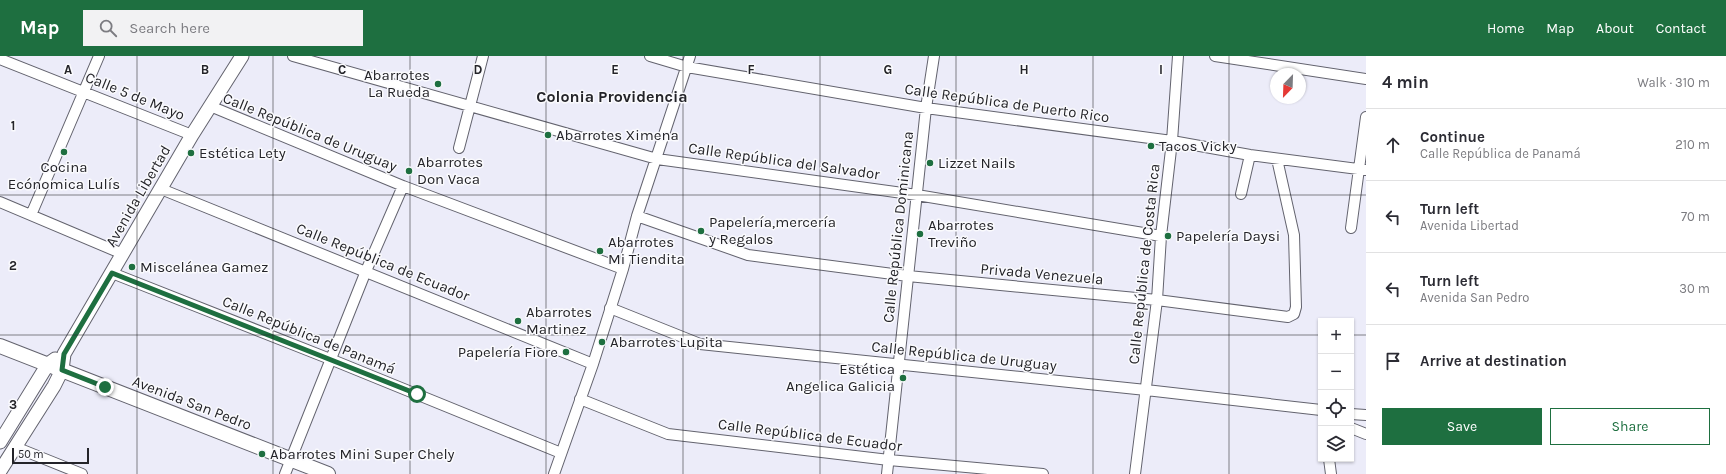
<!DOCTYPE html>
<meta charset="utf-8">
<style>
body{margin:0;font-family:Karla,sans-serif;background:#f2f2f3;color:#2b2b33}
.controls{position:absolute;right:12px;bottom:12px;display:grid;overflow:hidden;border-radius:0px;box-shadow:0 1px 3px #0004}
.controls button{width:36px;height:36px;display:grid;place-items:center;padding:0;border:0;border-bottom:1px solid #e1e1e2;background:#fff;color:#2b2b33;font:20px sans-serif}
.compass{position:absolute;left:1270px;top:12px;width:36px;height:36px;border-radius:50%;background:#fff;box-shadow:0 1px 3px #0004;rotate:203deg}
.scale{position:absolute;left:12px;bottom:10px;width:77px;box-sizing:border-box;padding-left:4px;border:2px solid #242429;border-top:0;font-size:11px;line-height:14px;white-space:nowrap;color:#242429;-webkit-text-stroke:3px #fafafd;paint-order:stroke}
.stop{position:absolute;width:12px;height:12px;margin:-9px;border:3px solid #1e6f40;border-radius:50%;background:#fff}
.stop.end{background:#1e6f40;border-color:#fff;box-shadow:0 1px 4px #0008}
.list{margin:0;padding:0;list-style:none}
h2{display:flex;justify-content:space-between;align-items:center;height:52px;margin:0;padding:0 16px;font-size:17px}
h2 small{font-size:13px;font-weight:400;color:#7c7c81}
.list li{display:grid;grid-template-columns:26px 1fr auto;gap:12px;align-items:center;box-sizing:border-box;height:72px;padding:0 16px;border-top:1px solid #e1e1e2}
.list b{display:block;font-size:15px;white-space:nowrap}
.list p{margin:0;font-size:13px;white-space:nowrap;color:#7c7c81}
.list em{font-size:13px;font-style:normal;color:#7c7c81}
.actions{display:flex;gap:8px;padding:12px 16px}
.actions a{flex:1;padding:9px 0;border:1px solid #1e6f40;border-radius:0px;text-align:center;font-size:14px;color:#1e6f40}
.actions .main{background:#1e6f40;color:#fff}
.icon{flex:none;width:22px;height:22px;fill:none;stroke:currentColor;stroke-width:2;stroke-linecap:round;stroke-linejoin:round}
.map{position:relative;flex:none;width:1366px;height:418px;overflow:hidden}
header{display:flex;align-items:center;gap:24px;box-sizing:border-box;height:56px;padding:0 20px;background:#1e6f40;color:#fff}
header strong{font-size:19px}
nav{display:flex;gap:22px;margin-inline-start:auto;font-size:14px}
.search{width:280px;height:36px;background:#f2f2f3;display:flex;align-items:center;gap:10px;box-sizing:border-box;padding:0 14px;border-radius:0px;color:#7c7c81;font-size:15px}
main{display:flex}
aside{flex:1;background:#fff}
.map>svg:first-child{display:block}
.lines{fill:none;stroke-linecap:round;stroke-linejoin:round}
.minor-casing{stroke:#63636e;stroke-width:12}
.tertiary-casing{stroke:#63636e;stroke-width:15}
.secondary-casing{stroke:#63636e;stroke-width:16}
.minor{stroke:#fff;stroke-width:10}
.tertiary{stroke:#fff;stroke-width:13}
.secondary{stroke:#fff;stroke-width:14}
.route{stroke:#1e6f40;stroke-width:5}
.grid{fill:none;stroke:#242429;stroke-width:1;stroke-opacity:0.55}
.poi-dot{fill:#1e6f40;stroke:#fafafd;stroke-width:1.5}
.labels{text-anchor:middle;stroke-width:3;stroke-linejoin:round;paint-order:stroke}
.poi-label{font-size:15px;fill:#242429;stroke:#fafafd;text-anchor:start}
.street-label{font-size:15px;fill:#242429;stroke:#fafafd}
.neighbourhood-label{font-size:16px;font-weight:bold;fill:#242429;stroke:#fafafd}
.grid-label{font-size:13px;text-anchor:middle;font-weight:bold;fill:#242429;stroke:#fafafd;stroke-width:3;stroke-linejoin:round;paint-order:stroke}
</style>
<header>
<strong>Map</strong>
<div class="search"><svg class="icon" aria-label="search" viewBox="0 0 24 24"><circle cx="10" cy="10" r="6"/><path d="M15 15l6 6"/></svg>Search here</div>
<nav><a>Home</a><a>Map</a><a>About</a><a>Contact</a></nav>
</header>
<main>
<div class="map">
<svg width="1366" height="418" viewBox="0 0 1366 418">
<rect width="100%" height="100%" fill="#ececf9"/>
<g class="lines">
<defs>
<path id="minor" d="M293 0 657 103 917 139 1161 180
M650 0 687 11 926 52 1172 85 1250 99 1366 114
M1215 0 1366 23
M0 3 192 79
M210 50 403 130 623 213
M459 92 483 0
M161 133 593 308
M1241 138 1250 99
M0 146 123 198
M31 159 99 0
M637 160 748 199 908 220 1157 244 1288 261 1294 258 1296 251 1294 179 1277 103
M1351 172 1366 61
M112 217 330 303 561 397
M610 252 700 288 1146 334 1321 354
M580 343 668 378 889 404 1043 418
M1351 358 1366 359
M1351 372 1366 378
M15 391 82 418
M1329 403 1331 418
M285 418 366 215 403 130
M554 418 593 308 623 213 637 160 690 0
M887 418 926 52 934 0
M1135 418 1157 244 1161 180 1172 85 1178 0"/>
<path id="tertiary" d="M0 386 48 308 55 303
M0 415 54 330 62 314 64 298 192 79 242 0"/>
<path id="secondary" d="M0 290 328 418"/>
</defs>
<use href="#minor" class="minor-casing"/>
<use href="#tertiary" class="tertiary-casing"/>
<use href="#secondary" class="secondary-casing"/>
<use href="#minor" class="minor"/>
<use href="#tertiary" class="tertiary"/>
<use href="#secondary" class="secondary"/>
</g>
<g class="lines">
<path class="route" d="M105 331 62 314 64 298 112 217 417 338"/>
</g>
<path class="grid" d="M137 0V418M273 0V418M410 0V418M546 0V418M683 0V418M820 0V418M956 0V418M1093 0V418M1229 0V418M0 139H1366M0 279H1321M1351 279H1366"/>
<g class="poi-dot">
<circle cx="438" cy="28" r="4"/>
<circle cx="548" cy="79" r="4"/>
<circle cx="1151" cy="90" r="4"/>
<circle cx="64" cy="96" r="4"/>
<circle cx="191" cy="97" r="4"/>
<circle cx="930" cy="107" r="4"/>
<circle cx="409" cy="115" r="4"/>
<circle cx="701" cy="175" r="4"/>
<circle cx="920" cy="178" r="4"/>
<circle cx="1168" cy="180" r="4"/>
<circle cx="600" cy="195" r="4"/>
<circle cx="132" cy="211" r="4"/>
<circle cx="518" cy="265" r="4"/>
<circle cx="602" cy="286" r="4"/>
<circle cx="566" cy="296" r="4"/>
<circle cx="903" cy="322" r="4"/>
<circle cx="262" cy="398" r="4"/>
</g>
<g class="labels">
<g class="poi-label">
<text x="430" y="24" text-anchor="end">Abarrotes<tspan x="430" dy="17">La Rueda</tspan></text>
<text x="556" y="84">Abarrotes Ximena</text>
<text x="1159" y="95">Tacos Vicky</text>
<text x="199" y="102">Estética Lety</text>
<text x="417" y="111">Abarrotes<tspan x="417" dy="17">Don Vaca</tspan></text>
<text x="938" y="112">Lizzet Nails</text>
<text x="64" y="116" text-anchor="middle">Cocina<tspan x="64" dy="17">Ecónomica Lulís</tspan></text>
<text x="709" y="171">Papelería,mercería<tspan x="709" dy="17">y Regalos</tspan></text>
<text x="928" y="174">Abarrotes<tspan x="928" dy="17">Treviño</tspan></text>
<text x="1176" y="185">Papelería Daysi</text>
<text x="608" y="191">Abarrotes<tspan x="608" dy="17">Mi Tiendita</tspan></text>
<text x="140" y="216">Miscelánea Gamez</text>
<text x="526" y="261">Abarrotes<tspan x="526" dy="17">Martinez</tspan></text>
<text x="610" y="291">Abarrotes Lupita</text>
<text x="558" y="301" text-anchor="end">Papelería Fiore</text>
<text x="895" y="318" text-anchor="end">Estética<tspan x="895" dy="17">Angelica Galicia</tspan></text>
<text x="270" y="403">Abarrotes Mini Super Chely</text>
</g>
<g class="street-label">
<text transform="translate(135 40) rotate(22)" y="5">Calle 5 de Mayo</text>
<text transform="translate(1007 47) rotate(8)" y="5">Calle República de Puerto Rico</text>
<text transform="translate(310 76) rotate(22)" y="5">Calle República de Uruguay</text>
<text transform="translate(784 105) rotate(8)" y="5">Calle República del Salvador</text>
<text transform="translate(138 140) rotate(-60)" y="5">Avenida Libertad</text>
<text transform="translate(898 171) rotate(-84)" y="5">Calle República Dominicana</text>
<text transform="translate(383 206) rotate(22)" y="5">Calle República de Ecuador</text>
<text transform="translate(1144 208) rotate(-84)" y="5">Calle República de Costa Rica</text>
<text transform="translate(1042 218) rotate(5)" y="5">Privada Venezuela</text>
<text transform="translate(309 279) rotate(22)" y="5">Calle República de Panamá</text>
<text transform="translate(964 300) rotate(6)" y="5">Calle República de Uruguay</text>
<text transform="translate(192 347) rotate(21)" y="5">Avenida San Pedro</text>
<text transform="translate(810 379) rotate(7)" y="5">Calle República de Ecuador</text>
</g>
<g class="neighbourhood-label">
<text x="612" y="46">Colonia Providencia</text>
</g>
</g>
<g class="grid-label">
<text x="68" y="18">A</text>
<text x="205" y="18">B</text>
<text x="342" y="18">C</text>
<text x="478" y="18">D</text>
<text x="615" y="18">E</text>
<text x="751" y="18">F</text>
<text x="888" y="18">G</text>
<text x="1024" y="18">H</text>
<text x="1161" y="18">I</text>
<text x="13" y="74">1</text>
<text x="13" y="214">2</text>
<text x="13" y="353">3</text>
</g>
</svg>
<div class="controls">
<button>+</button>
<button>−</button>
<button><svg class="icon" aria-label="locate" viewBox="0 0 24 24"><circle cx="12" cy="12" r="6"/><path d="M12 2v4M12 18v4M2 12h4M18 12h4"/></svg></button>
<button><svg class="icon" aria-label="layers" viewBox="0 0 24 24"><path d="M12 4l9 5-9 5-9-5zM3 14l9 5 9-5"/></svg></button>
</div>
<svg class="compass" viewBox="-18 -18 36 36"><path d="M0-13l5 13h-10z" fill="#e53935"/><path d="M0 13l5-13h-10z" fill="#7c7c81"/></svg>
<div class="scale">50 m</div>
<div class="stop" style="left:417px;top:338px"></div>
<div class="stop end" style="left:105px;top:331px"></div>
</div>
<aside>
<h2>4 min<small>Walk · 310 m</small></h2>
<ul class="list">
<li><svg class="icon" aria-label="ahead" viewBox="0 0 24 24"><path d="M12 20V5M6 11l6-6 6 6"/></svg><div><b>Continue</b><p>Calle República de Panamá</p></div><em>210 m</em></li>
<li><svg class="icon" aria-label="left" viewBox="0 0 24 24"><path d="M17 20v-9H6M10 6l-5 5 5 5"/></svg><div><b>Turn left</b><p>Avenida Libertad</p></div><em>70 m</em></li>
<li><svg class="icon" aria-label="left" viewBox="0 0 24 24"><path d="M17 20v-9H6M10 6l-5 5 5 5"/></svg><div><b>Turn left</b><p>Avenida San Pedro</p></div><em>30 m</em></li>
<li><svg class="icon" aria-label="arrive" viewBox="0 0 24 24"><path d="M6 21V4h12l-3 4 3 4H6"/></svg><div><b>Arrive at destination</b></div></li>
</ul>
<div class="actions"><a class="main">Save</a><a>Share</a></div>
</aside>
</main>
